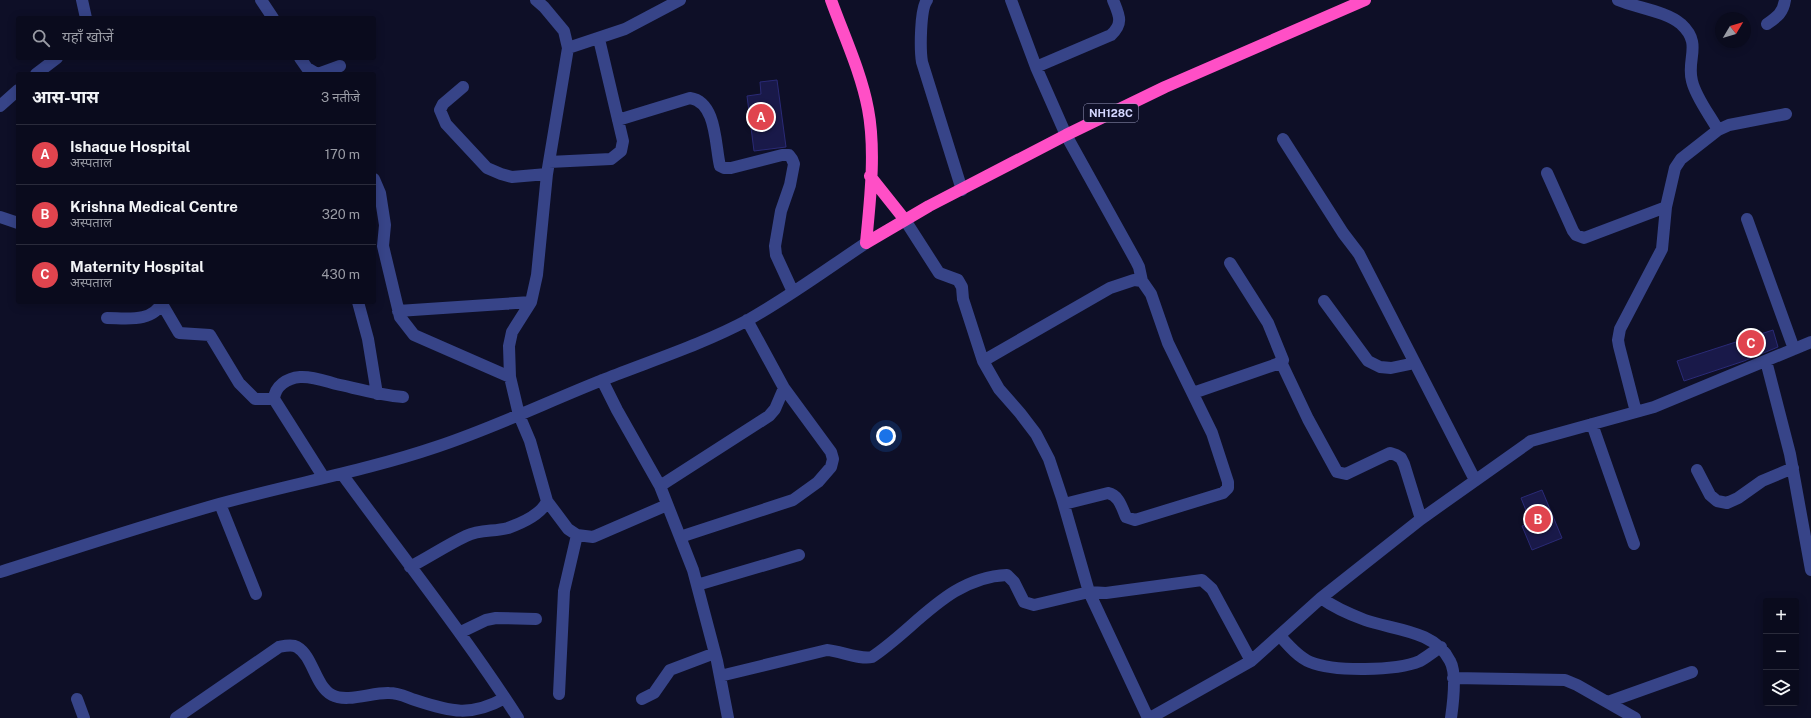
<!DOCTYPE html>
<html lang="hi">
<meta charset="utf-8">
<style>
body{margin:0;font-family:"Public Sans","Noto Sans Devanagari",sans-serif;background:#18192a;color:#f1f3f6}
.controls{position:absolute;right:12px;bottom:12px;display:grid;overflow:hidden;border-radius:4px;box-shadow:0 2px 10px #0003}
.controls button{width:36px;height:36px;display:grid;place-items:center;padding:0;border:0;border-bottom:1px solid #2a2b3b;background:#0a0b1d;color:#f1f3f6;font:20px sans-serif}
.compass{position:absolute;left:1715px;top:12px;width:36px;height:36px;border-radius:50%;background:#0a0b1d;box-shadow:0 2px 10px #0003;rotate:52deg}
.you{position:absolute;left:886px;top:436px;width:14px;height:14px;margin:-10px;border:3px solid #fff;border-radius:50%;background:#1a73e8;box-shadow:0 0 0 6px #1a73e833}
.badge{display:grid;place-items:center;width:26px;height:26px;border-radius:50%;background:#00ffe6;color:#fff;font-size:13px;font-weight:700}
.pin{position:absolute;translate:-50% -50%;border:2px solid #fff;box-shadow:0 1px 4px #0006}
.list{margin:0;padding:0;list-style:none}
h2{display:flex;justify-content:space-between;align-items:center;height:52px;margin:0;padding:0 16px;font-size:17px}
h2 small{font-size:13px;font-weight:400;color:#999ba4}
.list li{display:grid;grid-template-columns:26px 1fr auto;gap:12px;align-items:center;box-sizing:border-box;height:60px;padding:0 16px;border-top:1px solid #2a2b3b}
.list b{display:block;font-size:15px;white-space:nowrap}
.list p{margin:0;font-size:13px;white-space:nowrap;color:#999ba4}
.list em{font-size:13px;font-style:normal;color:#999ba4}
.icon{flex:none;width:22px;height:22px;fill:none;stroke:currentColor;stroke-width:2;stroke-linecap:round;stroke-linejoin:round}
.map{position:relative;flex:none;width:1811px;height:718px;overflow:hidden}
.search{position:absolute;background:#0a0b1d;box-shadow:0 2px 10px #0003;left:16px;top:16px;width:360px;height:44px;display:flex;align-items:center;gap:10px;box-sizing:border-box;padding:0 14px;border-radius:4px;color:#999ba4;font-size:15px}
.panel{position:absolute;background:#0a0b1d;box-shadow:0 2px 10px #0003;left:16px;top:72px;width:360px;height:232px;border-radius:4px}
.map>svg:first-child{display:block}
.building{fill:#191949;stroke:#2a2a76}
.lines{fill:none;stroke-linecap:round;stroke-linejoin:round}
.minor{stroke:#374488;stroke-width:12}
.highway{stroke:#ff4fc6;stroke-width:12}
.labels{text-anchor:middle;stroke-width:3.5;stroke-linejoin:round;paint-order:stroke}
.shield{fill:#0e0f27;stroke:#999bbe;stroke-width:1}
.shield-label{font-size:11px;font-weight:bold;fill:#d4d7ff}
</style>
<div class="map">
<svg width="1811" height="718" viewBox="0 0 1811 718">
<rect width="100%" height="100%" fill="#0e0f27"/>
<path class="building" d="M777 80 786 147 754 151 747 96 761 94 760 82Z
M1773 330 1778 347 1744 361 1684 381 1677 361Z
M1542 490 1562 538 1532 550 1522 526 1531 523 1521 498Z"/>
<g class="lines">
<path class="minor" d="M82 0 86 18
M261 0 273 18
M927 0C920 9 920 50 922 62L962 190
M1011 0 1036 67 1066 135 1136 261 1139 267 1142 281
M1618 0C1637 8 1666 11 1681 24 1703 44 1686 59 1692 81 1696 98 1710 115 1718 130
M1767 24C1777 17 1783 13 1785 0
M568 48 625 29 680 0
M300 58 307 68 317 74
M1036 67 1111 35C1124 23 1119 15 1113 0
M36 74 57 58
M318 74 340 66
M463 87 443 104 440 110 446 124 487 168 501 174 512 177 547 174
M0 106 18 90
M618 120 690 98C717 102 715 146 720 166L724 168H731L782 155H789L792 159 794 164 790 185 781 211 775 246 776 255 793 292
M1283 139 1343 233 1359 254 1475 480
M549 162 611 159 621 151 623 141 599 39
M1547 173 1573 231 1576 235 1584 238 1666 207
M374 179 380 193 385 225 383 246 400 317 414 335 510 377
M0 217 18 223
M1747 219 1794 349
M905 220 939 273 958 280 962 287 963 299 983 361 999 389 1020 413 1036 434 1049 459 1062 498 1089 592 1148 718
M1324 301 1368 361 1380 367 1391 368 1415 363
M358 302 368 339 377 394
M162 304 179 333 210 335 239 383 255 399H274
M398 311 531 302
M107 318C126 318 153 323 162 302
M983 361 1110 288 1134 280 1142 281 1151 294 1168 343 1212 433 1228 482V488L1223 493 1135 520 1126 517C1122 508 1119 495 1108 493L1064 504
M1766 361 1790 454 1811 570
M1281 362 1308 419 1337 472 1346 474 1390 453 1396 455 1401 458 1404 464 1421 519
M602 380 617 410 660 486 693 570 717 661 728 718
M1193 393 1277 364 1283 360 1268 323 1230 263
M1636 412 1619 346 1618 340 1620 329 1662 249 1666 207 1675 168 1681 159 1718 130 1729 125 1786 114
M1592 424 1634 544
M1697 470 1710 495 1717 501 1727 503 1738 498 1762 481 1793 468
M342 474C401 555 464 634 518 718
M324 478 274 399C275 386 287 378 300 377 312 376 325 381 336 384 359 389 380 395 403 397
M660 486 769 416 775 409 784 388
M547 501 568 529 577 535 593 537 667 505
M220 504 256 594
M680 537 793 500 818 482 831 467 833 459 831 452 784 388 747 320
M410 567C429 557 447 545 466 536 480 529 494 532 508 528 522 523 541 515 547 501L530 441 519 415 510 377 509 346 512 332 531 302 537 275 547 174 568 48 564 31 544 7 536 0
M0 572C73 549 145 525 219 504 291 484 365 471 436 447 494 428 549 401 605 379 653 360 703 344 748 320 789 297 827 269 866 243
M697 585 799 555
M1321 598C1335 608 1349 614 1365 620 1393 630 1435 630 1450 661 1457 673 1453 704 1451 718
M461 632 486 620 496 618 536 619
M1280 636C1288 645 1298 657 1310 662 1334 672 1396 671 1420 661 1427 657 1434 651 1441 647
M720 676 827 650C840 651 861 660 872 657 916 628 949 577 1007 575L1014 582 1024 602 1034 605 1089 592 1106 593 1202 580 1212 589 1251 661
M1453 678 1565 680 1577 685 1635 718
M559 694 564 591 577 535
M77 699 84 718
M642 699 654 693 670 670 715 653
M1608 702 1692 672
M176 718 279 647C284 646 292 644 297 647 313 656 315 686 332 695 347 703 373 692 389 693 399 693 406 697 415 700 451 712 471 717 505 698
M1150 718 1251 661 1321 598 1421 519 1531 441 1654 407 1811 342"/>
<path class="highway" d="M831 0C844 36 861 72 868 109 876 151 870 201 866 243
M870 176 905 220
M866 243 929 206 1066 135 1165 87 1365 0"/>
</g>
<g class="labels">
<rect class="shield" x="1084" y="104" width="54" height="18" rx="3"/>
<g class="shield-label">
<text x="1111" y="117">NH128C</text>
</g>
</g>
</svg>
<div class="controls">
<button>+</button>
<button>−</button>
<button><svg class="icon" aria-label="layers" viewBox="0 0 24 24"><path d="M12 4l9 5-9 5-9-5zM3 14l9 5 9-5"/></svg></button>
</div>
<svg class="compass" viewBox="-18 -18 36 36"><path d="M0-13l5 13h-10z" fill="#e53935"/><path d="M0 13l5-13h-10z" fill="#999ba4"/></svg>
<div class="you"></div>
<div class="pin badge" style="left:761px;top:117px;background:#e0444e">A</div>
<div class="pin badge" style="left:1538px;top:519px;background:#e0444e">B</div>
<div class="pin badge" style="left:1751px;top:343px;background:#e0444e">C</div>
<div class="search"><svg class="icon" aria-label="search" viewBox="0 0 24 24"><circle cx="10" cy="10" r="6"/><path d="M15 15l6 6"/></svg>यहाँ खोजें</div>
<section class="panel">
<h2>आस-पास<small>3 नतीजे</small></h2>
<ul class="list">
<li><span class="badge" style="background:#e0444e">A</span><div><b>Ishaque Hospital</b><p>अस्पताल</p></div><em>170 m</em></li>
<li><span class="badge" style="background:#e0444e">B</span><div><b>Krishna Medical Centre</b><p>अस्पताल</p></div><em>320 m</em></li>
<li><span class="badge" style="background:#e0444e">C</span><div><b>Maternity Hospital</b><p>अस्पताल</p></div><em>430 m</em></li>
</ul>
</section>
</div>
